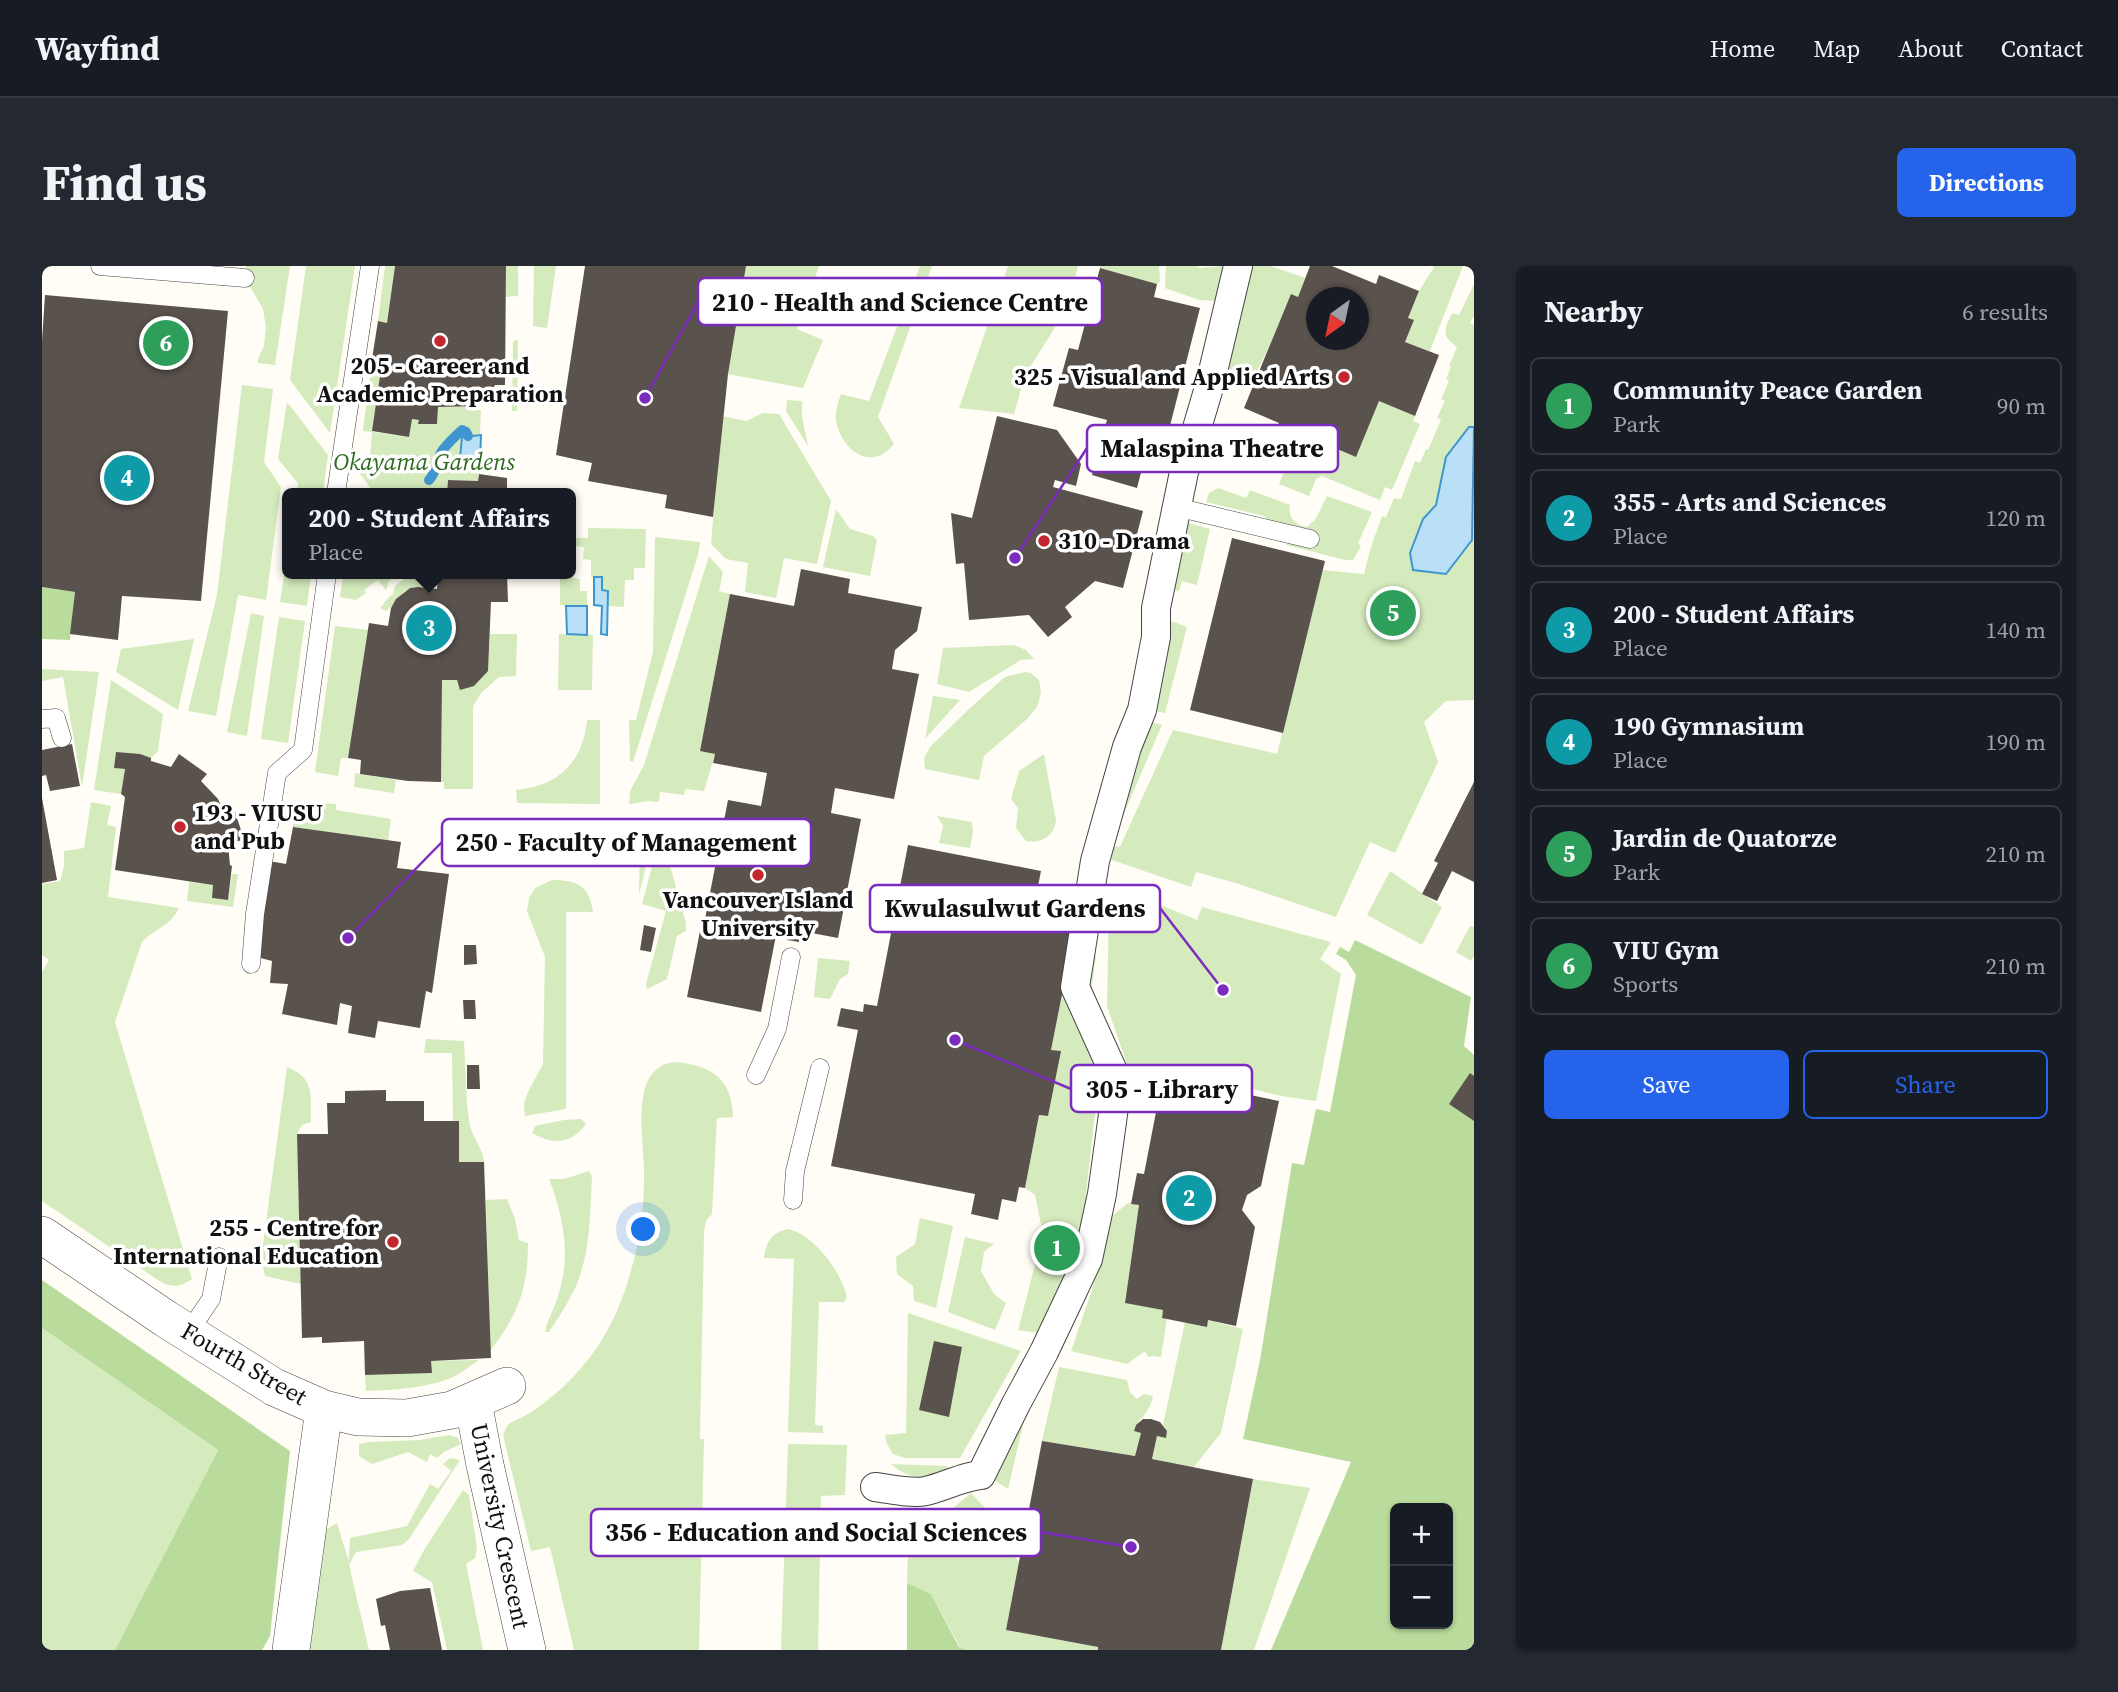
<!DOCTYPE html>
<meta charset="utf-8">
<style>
body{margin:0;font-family:"Source Serif 4",serif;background:#242831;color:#f1f3f6}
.controls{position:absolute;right:21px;bottom:21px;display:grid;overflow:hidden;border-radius:10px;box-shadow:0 2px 5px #0004}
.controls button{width:63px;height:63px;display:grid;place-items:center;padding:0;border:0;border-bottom:2px solid #363941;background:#171b24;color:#f1f3f6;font:35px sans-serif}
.compass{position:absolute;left:1264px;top:21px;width:63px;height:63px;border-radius:50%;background:#171b24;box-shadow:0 2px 5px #0004;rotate:213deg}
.you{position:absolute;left:602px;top:964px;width:24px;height:24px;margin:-18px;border:5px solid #fff;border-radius:50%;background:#1a73e8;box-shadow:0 0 0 10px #1a73e833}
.badge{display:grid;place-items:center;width:46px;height:46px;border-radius:50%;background:#2563eb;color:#fff;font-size:23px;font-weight:700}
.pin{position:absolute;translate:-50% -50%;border:4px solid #fff;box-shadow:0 2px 7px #0006}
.popup{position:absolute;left:240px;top:222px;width:294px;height:91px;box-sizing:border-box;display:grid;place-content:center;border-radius:10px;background:#171b24;filter:drop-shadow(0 2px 5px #0005);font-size:23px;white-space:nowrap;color:#9ea1a6}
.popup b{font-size:26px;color:#f1f3f6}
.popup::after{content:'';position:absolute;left:50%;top:100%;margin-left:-14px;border:14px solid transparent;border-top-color:#171b24}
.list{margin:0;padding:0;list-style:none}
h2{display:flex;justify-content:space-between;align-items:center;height:91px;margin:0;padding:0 28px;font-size:30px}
h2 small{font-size:23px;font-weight:400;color:#9ea1a6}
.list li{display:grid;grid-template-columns:46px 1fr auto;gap:21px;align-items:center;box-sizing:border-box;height:98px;margin:0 14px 14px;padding:0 14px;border:2px solid #363941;border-radius:10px}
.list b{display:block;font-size:26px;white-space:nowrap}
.list p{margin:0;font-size:23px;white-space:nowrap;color:#9ea1a6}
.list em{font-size:23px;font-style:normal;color:#9ea1a6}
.actions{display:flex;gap:14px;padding:21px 28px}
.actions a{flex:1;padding:16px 0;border:2px solid #2563eb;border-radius:10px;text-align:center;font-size:24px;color:#2563eb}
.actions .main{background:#2563eb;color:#fff}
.map{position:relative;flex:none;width:1432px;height:1384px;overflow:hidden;border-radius:10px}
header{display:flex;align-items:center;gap:42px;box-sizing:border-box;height:98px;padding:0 35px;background:#171b24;border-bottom:2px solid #363941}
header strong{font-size:33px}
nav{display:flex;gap:38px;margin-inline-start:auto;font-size:24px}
.intro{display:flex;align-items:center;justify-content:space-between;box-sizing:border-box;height:168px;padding:0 42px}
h1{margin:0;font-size:49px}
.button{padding:18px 32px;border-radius:10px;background:#2563eb;color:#fff;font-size:24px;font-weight:700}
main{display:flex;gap:42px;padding:0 42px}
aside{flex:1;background:#171b24;border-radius:10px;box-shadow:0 2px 5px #0004}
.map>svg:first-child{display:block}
.green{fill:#d5ebbd}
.forest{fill:#b9dc9c;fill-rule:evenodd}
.water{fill:#b9e0f7;stroke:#3f96cf;stroke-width:2}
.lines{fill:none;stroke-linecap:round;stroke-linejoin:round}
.stream{stroke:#3f96cf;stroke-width:10}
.building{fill:#5a524d;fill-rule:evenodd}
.service-casing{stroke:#444;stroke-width:19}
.pedestrian-casing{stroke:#444;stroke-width:30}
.minor-casing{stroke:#444;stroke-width:38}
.service{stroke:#fff;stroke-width:18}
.pedestrian{stroke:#fff;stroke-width:28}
.minor{stroke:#fff;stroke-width:37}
.poi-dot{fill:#c4262e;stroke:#fff;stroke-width:2.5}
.labels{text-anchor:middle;stroke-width:7;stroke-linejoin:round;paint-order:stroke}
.poi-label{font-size:24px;font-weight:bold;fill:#111;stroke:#fff}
.park-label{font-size:24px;font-style:italic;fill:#2f6b1f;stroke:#fff}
.street-label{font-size:24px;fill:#111;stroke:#fff}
.leader{fill:none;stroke:#7b2cbf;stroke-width:2.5}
.callout-dot{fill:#7b2cbf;stroke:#fff;stroke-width:2.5}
.callout{fill:#fff;stroke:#7b2cbf;stroke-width:2.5}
.callout-label{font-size:26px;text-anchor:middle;font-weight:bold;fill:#111}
</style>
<header>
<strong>Wayfind</strong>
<nav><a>Home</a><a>Map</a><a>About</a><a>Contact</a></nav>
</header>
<div class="intro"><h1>Find us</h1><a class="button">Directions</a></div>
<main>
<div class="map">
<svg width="1432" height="1384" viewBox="0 0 1432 1384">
<rect width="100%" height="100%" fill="#fffdf5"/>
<path class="green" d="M204 0H248L233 99 216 97V93L222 80 224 62 221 43 203 12Z
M264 0H313L288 167 248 114Z
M343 0H353L345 57 336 55Z
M464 0H476V30L464 31Z
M492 0H514L505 62 491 60Z
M704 0H777L755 63 781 74 761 122 686 108Z
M878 0H890L836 151 852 178C829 207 799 184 794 154 793 145 796 136 799 128L827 135Z
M966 0H1036L1026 41 983 109 972 148 917 142Z
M1058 0H1117L1118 16 1115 18 1058 2Z
M1124 0H1154L1158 2 1180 0 1182 7 1176 35 1157 34 1123 22Z
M1207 0H1229L1263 12 1256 31 1249 29 1227 81 1207 121 1181 111Z
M1390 0H1421L1388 85 1363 76 1372 55 1366 52 1377 25 1392 1Z
M1432 18V50L1428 57 1432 59V434L1404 435 1382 456 1396 496 1353 587 1328 576 1294 651 1197 618 1154 606 1149 621 1061 591 1064 580 1078 581 1131 464 1235 488 1280 304 1322 308 1329 281 1340 250 1344 251 1352 232 1359 233 1373 195 1378 197 1384 183 1386 184 1399 154 1395 152 1403 135 1399 133 1407 115 1404 113 1409 101 1407 100 1415 81C1398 69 1403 63 1410 47L1417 49Z
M476 74 475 145H470L471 75Z
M330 93 340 96 330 166 366 171 370 153 377 154V158H395L396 141 435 140 436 144H439L436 215 406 214 405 227H332L314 202 316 190 328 192 330 166 321 165Z
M200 119 231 123 222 196 239 221 224 334 196 329 174 450 146 445 175 329Z
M745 134 760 135V151L766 180 744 145Z
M1337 135 1373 150 1371 155 1378 158 1350 224 1343 221 1338 234 1280 210 1274 213 1267 230 1237 218 1248 191 1276 203 1286 179 1314 190Z
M245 136 286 189 281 227H255L256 217 236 193Z
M721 147 737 148 789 235 775 298 742 292 734 332 703 326 706 297 684 293 669 278 680 150 704 155Z
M1176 222 1204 232 1208 224 1248 239C1246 252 1253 259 1265 261L1273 254 1285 230 1330 246 1316 277 1319 280 1311 294H1303L1245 279 1246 273 1222 250 1164 236 1167 227Z
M794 243 808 263 831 270 835 274 828 310 781 301Z
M1143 256 1168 263 1155 319 1140 315 1137 325 1128 323Z
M546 262 604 263 603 302H592V314H583L582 341 566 340V326L560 325V312L549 311V294L541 293 542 281 533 280 534 272H546Z
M613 271 658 276 656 289 591 496 588 495 587 454H594L611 386Z
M245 290V308H269L265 340 238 336Z
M667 290 681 306 677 325 688 328 658 485 673 488 662 525 643 523 642 529 618 526 617 536 607 535 587 538 588 525 602 499Z
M529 297 531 298V312L538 313V325H545V340L518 339V308H529Z
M301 308H356L347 315 344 324 336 314 322 324 324 327 314 334 298 331Z
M368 308H380L385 315 383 321C357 319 360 334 344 345L338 342 347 331 351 328 353 320Z
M209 347 222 350 205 470 185 466Z
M237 351 263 355 246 477 219 473Z
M1124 353 1145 361 1123 447 1102 443Z
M293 360 326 364 306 492H299L296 510 273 506Z
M448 368H475L474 410 457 411 440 426 431 440V523H402V516H399L400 414H415L418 424C450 415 446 397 448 368Z
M517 368 551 369 550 424H516Z
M152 373 136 444 74 406 79 383Z
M972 379 984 384 992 393 979 394 927 426 895 418 901 382Z
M0 403 57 406 40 521 21 411 0 415Z
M983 406 989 407 997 414 999 427 995 441 985 453 942 490 937 514 883 503 882 492 888 481 928 442 963 411Z
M69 414 121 448 116 485 109 492 74 486 72 502 83 503 79 528 52 524Z
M891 430 918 434 883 473Z
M1098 453 1120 459 1074 566Z
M545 454H558V538L475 537 474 524C517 520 541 496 545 454Z
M1002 488 1014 555C1012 570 999 578 984 575L974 562 976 542 969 533 977 505Z
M313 507 354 514 352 527 312 521Z
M49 536 69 540 65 559 74 561 66 631 137 642C129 660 112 663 100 676L73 756 150 1013C138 1021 131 1022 119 1016L0 935V706L7 694 0 689V618L18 615 22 600V585L42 582Z
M281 537 294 538V544L349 553 346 575 251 561 252 544 279 547Z
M895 550 930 556 931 566 928 582 897 577 901 560Z
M605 564 613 565 597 628 598 577Z
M471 565 557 566V584L534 575 503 571 472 583Z
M619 567 644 657V665L635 670 625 713 605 723 604 718 624 645 600 638Z
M1348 605 1400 641 1380 679 1325 649Z
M190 608H196L191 641 145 635 147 616 171 619 170 632 186 634Z
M510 614C535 614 547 619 551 646H524V843L483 850 482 837 486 826 501 798 503 691 485 645 487 632 493 622Z
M1080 623 1155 654 1160 641 1289 676 1278 693 1299 708 1274 835 1239 830 1166 812 1164 819 1121 810 1091 816 1065 740 1067 639Z
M1035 653 1054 691 1045 753 1049 785 1058 823 1052 856 1044 928 1045 945 1028 997 997 1067 976 1064 1001 968 993 929 983 922 997 849 1006 850 1018 785 1009 784Z
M1428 660 1432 661V690L1429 695 1414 686Z
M776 692 808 695 806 708 798 713 788 733 772 731Z
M384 773 422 775C424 803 423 832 428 860 431 872 442 885 442 896H417V856H411L410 787H382Z
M634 796C671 800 690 813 691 851L675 852 670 948 664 955 662 966 658 1173H662L657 1384H532L508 1281 489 1285 461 1169C463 1164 463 1163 466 1159 471 1154 478 1153 484 1149 497 1142 511 1130 522 1120 564 1080 583 1036 595 980 600 959 602 933 602 911 603 883 590 822 615 803 620 798 627 797 634 796Z
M245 801C274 813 268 829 269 856L260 859 255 868 259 1018 223 1010 219 993Z
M539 853 544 858C528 879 512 879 490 867L493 860 522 854Z
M547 905 550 910C548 941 549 972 540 1003 534 1026 520 1046 507 1066H503C505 1054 513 1042 516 1030 529 991 522 951 507 913H522Z
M465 933 473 953 477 974 486 977C486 1023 476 1049 448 1085L444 934Z
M1086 937 1097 939 1083 1036 1121 1044 1120 1051 1125 1052 1119 1091 1111 1090 1106 1091 1103 1085 1085 1098 1029 1085 1049 1027 1071 949Z
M878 952 911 960 894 1042 872 1035 871 1020 855 1008 854 991 873 978Z
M746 963C773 969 799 1006 805 1031L802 1036H777L773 1159 781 1160V1167L746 1166 752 993 722 992C724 976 730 966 746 963Z
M923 971 952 978 942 986 939 1005 952 1028 964 1037 953 1064 906 1046Z
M866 1047 979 1085 918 1192H863L851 1188 845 1178 843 1169 864 1167Z
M1166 1054 1201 1063 1179 1167 1151 1202 1110 1193 1115 1170 1124 1172 1125 1165 1121 1159 1143 1056 1164 1061Z
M0 1062 176 1184 73 1384H0Z
M437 1094C429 1099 421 1106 413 1110 389 1122 351 1124 324 1125L323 1109 389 1107V1095Z
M1017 1101 1085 1114 1088 1126 1095 1133 1102 1128 1111 1130C1107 1149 1098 1149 1092 1165L1099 1167 1093 1190 1000 1175Z
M987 1133 966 1223 944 1209Z
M407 1169 416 1172 419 1178 402 1186 395 1192 388 1188 385 1196 366 1186 330 1198 317 1190V1178L327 1176 378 1174Z
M746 1178 805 1179 803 1229 779 1230 776 1384H739Z
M408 1192 418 1194 367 1273 360 1279 314 1286 307 1299 327 1384H266L277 1268 295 1257 307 1296 308 1272 365 1260 388 1218 396 1223 409 1205 401 1198Z
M849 1198 905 1200 907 1203C883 1214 869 1215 849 1198Z
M1211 1213 1268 1222 1212 1384H1179Z
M421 1224 427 1229 435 1283 433 1292 424 1298 441 1384H405L390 1316 371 1305 382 1284Z
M929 1227 946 1245 942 1260 977 1295 964 1364 1056 1381V1384H925L918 1381 889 1328 865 1317 866 1280Z
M846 1241 873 1249 895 1248 865 1273 864 1261 860 1257 836 1256Z"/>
<path class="forest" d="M0 321 33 326 28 374 0 373Z
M1313 674 1429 731 1422 780 1432 789V1384H1229L1309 1196 1201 1173 1218 1094 1250 897 1262 899 1274 843 1288 846 1314 709 1304 694 1294 688 1298 681 1307 686ZM1353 1242H1406V1358H1353Z
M0 1014 248 1185 228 1370 220 1384H73L176 1184 0 1062Z
M865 1317 889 1328 917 1381 925 1384H865Z"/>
<path class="water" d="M1427 161H1432L1430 274 1404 308 1371 304 1368 287 1381 253 1394 239 1404 191Z
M439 169 438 195 418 192 420 171Z
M552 311H560V324L566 325 565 369 559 368 560 340 552 339Z
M524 340H545V369L525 368Z"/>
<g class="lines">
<path class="stream" d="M387 214C395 206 394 196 399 187 404 178 413 171 420 164L424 166 426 170"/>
</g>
<path class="building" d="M353 0H464L463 119H453L448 128 436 133 435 140 396 141 395 158H376L377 154 370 153 367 171 330 165 340 96 330 93 336 55 345 57Z
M543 0H704L686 108 671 251 623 242 625 229 546 215 550 197 514 189Z
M1268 0H1290L1334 18 1337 9 1377 25 1366 52 1372 54 1363 76 1397 89 1373 150 1337 135 1314 191 1286 179 1277 203 1248 191 1251 185 1247 183 1244 190 1227 183 1237 157 1202 142 1249 28 1256 31ZM1274 32H1316V74H1274Z
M1058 2 1115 18 1112 31 1158 42 1118 199 1102 195 1095 222 1050 209 1065 154 1011 140 1027 82 1036 84Z
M3 29 186 45 159 335 80 330 76 374 28 368 33 326 0 321V75Z
M955 150 1015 164 1039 198 1034 220 1013 214 1011 221 1101 245 1081 322 1053 315 1023 341 1030 351 1006 371 987 349 927 354 922 297 914 298 909 247 930 252Z
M437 208 465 212V227H405L406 214 436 215Z
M1190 272 1283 295 1241 467 1148 444Z
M759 303 808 313 806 327 880 341 875 365 853 384 850 403 877 408 852 533 793 522 789 547 819 553 796 672 759 665 757 676 745 674 747 662 736 659 719 746 645 731 659 660 675 663 676 656 663 653 686 534 719 540 725 507 671 497 673 488 658 485 688 328 752 340Z
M396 308H465L466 336H449L446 405 432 420 418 424 415 414H400L399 516 366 515 318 508 319 494 306 492 327 357 346 360 349 342 354 333 368 322 376 321 395 323Z
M30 478 38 520 8 525 4 509 0 510V484Z
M74 486 98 488 109 492V495L129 501 137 488 165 508 159 515 176 533 183 548 193 546 202 573 186 579 188 599 190 600 186 634 170 632 171 619 73 604 83 531 79 528 83 503 72 502Z
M1432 516V616L1410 605 1395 635 1380 628 1396 597 1392 595Z
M0 532 15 614 0 617Z
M251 561 359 576 355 602 407 608 390 727 384 725 378 762 336 755 333 772 306 767 310 740 298 737 295 759 240 748 246 718 228 717 230 695 211 690 227 595 244 598Z
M866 579 999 605 991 645 1035 653 1009 784 1019 785 1006 850 997 849 983 922 977 921 974 936 960 933 956 954 929 948 933 928 789 900 816 764 795 760 799 742 821 746 822 738 835 740Z
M602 659 614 662 609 686 598 684Z
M422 679H434L435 698 422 699Z
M421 734H433L434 753H422Z
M425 799H437L438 823H425Z
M1428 807 1432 810V855L1407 838Z
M1121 810 1164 819 1165 812 1209 822 1208 829 1237 835 1219 920 1205 929 1200 944 1213 961 1194 1060 1166 1054 1165 1061 1120 1052 1121 1044 1083 1037 1097 939 1089 938 1095 907 1102 908Z
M344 824V835H382V855H417V896H442L449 1092 389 1095 390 1107 323 1109 322 1075 280 1077V1071L260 1072 255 868H286L285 837H303V825Z
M892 1075 920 1081 907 1151 877 1144Z
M1101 1153H1109L1118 1156 1125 1165 1124 1172 1115 1170 1110 1193 1211 1213 1179 1384H1056V1381L964 1364 1000 1175 1093 1190 1099 1167 1092 1165 1094 1159Z
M388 1322 400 1384H348L343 1359 339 1360 334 1333 358 1325Z"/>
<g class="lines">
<defs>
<path id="service" d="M58 0 203 12
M294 227 328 0
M1134 241 1268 273
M0 453 14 452 20 472
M209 698 213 648 235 507 261 484 285 308
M714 809 735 763 749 691
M751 934 753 905 778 802
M146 1067 169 1033 177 991"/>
<path id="pedestrian" d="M833 1221C849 1223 869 1228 884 1225 902 1221 922 1210 939 1209L974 1138 1002 1086 1046 993 1060 928 1073 834 1071 805 1033 721 1053 595 1085 481 1100 444 1114 371V342L1142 206 1168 118 1196 0"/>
<path id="minor" d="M0 969 124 1053 232 1121 282 1143 316 1151 365 1152 410 1144 465 1120
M431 1136 443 1199 485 1384
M249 1384 282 1143"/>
</defs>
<use href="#service" class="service-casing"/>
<use href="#pedestrian" class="pedestrian-casing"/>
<use href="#minor" class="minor-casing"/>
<use href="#service" class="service"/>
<use href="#pedestrian" class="pedestrian"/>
<use href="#minor" class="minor"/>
</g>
<g class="poi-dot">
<circle cx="398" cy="75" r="7"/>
<circle cx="1302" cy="111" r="7"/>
<circle cx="1002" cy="275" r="7"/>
<circle cx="138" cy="561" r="7"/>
<circle cx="716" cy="609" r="7"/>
<circle cx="351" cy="976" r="7"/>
</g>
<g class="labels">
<g class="poi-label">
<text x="398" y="108">205 - Career and<tspan x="398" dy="28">Academic Preparation</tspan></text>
<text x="1288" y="119" text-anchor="end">325 - Visual and Applied Arts</text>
<text x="1016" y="283" text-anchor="start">310 - Drama</text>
<text x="152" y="555" text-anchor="start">193 - VIUSU<tspan x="152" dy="28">and Pub</tspan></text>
<text x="716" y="642">Vancouver Island<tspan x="716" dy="28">University</tspan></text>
<text x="337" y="970" text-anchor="end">255 - Centre for<tspan x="337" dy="28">International Education</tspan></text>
</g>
<g class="park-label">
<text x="382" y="204">Okayama Gardens</text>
</g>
<g class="street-label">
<text transform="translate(202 1098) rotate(30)" y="8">Fourth Street</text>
<text transform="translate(458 1260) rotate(78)" y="8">University Crescent</text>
</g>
</g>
<path class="leader" d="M603 132L656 36M973 292L1045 182M306 672L400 576M1181 724L1118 642M913 774L1029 823M1089 1281L999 1266"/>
<g class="callout-dot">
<circle cx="603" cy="132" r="7"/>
<circle cx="973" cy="292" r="7"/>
<circle cx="306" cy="672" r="7"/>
<circle cx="1181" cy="724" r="7"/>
<circle cx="913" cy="774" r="7"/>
<circle cx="1089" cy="1281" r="7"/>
</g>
<g class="callout">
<rect x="656" y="12" width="404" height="47" rx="7"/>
<rect x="1045" y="159" width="251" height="47" rx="7"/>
<rect x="400" y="553" width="369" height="47" rx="7"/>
<rect x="828" y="619" width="290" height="47" rx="7"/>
<rect x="1029" y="799" width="181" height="47" rx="7"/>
<rect x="549" y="1243" width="450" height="47" rx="7"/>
</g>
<g class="callout-label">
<text x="858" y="45">210 - Health and Science Centre</text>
<text x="1170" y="191">Malaspina Theatre</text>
<text x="584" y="585">250 - Faculty of Management</text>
<text x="973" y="651">Kwulasulwut Gardens</text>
<text x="1120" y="832">305 - Library</text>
<text x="774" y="1275">356 - Education and Social Sciences</text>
</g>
</svg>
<div class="controls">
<button>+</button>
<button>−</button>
</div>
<svg class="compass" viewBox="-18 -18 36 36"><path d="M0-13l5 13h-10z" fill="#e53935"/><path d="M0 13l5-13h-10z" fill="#9ea1a6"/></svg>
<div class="you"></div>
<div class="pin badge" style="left:1015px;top:982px;background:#2e9e5b">1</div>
<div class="pin badge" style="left:1147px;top:932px;background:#0f9aa8">2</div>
<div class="pin badge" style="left:387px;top:362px;background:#0f9aa8">3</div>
<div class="popup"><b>200 - Student Affairs</b>Place</div>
<div class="pin badge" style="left:85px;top:212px;background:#0f9aa8">4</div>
<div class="pin badge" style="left:1351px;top:347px;background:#2e9e5b">5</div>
<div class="pin badge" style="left:124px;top:77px;background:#2e9e5b">6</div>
</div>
<aside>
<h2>Nearby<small>6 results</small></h2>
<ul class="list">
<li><span class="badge" style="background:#2e9e5b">1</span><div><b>Community Peace Garden</b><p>Park</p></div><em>90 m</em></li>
<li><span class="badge" style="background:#0f9aa8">2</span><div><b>355 - Arts and Sciences</b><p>Place</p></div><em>120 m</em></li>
<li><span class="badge" style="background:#0f9aa8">3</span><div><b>200 - Student Affairs</b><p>Place</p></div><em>140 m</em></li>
<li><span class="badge" style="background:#0f9aa8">4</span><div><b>190 Gymnasium</b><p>Place</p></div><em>190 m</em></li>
<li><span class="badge" style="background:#2e9e5b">5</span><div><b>Jardin de Quatorze</b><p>Park</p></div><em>210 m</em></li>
<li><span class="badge" style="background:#2e9e5b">6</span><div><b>VIU Gym</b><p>Sports</p></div><em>210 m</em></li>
</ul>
<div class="actions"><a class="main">Save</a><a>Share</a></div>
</aside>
</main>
